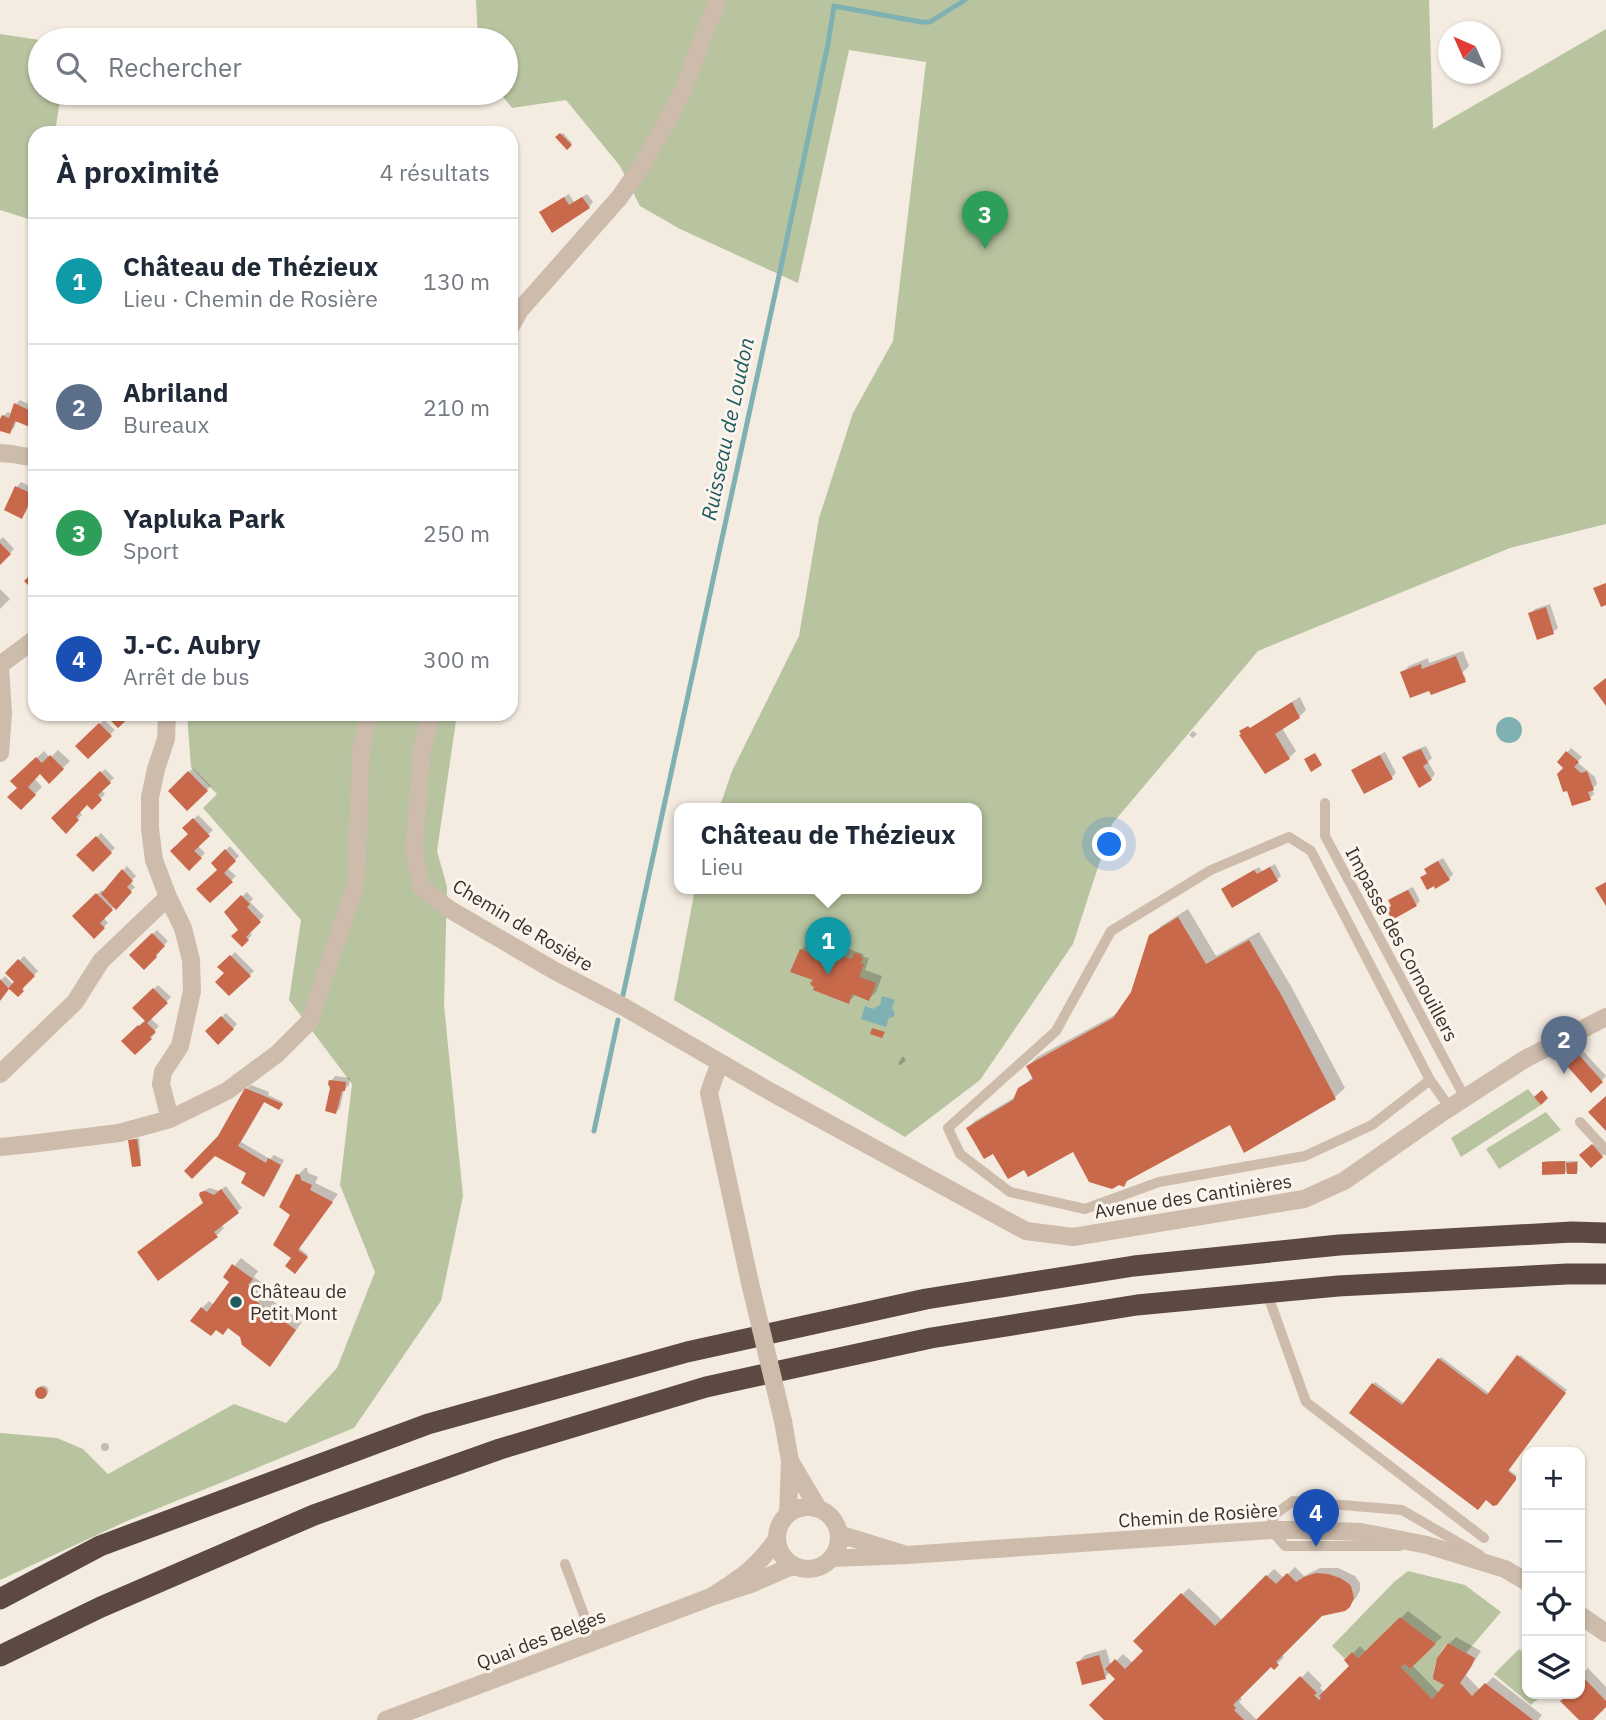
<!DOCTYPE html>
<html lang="fr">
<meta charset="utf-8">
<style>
body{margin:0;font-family:"IBM Plex Sans",sans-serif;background:#f2f2f3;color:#1f2937}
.controls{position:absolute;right:21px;bottom:21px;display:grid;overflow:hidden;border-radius:14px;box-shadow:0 2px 5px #0004}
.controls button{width:63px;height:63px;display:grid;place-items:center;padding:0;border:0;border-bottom:2px solid #e0e1e3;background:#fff;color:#1f2937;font:35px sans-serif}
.compass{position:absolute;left:1438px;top:21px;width:63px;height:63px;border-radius:50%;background:#fff;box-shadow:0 2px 5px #0004;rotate:315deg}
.you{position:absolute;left:1110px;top:845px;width:24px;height:24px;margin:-18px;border:5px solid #fff;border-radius:50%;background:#1a73e8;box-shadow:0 0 0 10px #1a73e833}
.badge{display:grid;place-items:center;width:46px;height:46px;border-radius:50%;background:#ea580c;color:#fff;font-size:23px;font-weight:700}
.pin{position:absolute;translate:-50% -58px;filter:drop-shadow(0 2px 4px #0008)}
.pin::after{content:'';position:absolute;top:37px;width:24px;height:21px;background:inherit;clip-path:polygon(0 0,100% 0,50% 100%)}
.popup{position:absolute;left:674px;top:803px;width:308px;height:91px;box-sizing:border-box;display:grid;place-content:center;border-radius:14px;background:#fff;filter:drop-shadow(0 2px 5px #0005);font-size:23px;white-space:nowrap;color:#747a83}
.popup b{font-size:26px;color:#1f2937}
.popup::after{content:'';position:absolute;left:50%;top:100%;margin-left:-14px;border:14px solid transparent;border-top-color:#fff}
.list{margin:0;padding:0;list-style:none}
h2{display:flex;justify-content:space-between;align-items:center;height:91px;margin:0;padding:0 28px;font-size:30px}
h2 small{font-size:23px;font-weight:400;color:#747a83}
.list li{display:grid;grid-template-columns:46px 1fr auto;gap:21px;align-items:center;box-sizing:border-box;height:126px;padding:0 28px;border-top:2px solid #e0e1e3}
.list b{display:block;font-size:26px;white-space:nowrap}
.list p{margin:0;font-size:23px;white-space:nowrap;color:#747a83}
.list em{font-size:23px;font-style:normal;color:#747a83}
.icon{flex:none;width:38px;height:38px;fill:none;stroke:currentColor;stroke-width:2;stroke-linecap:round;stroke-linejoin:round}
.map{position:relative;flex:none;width:1606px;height:1720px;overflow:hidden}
.search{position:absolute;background:#fff;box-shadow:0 2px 5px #0004;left:28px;top:28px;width:490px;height:77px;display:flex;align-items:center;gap:18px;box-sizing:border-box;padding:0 24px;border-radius:38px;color:#747a83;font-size:26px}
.panel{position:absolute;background:#fff;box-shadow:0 2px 5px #0004;left:28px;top:126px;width:490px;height:595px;border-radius:21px}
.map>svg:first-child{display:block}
.green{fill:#b8c4a0}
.water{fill:#7fb0b2}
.shadow{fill:#0003}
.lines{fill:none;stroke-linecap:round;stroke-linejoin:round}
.stream{stroke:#7fb0b2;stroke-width:5}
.building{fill:#c8694b}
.service{stroke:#cdbbac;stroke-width:10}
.minor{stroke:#cdbbac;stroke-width:18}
.motorway{stroke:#5c4a42;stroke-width:21}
.minor-bridge{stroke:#cdbbac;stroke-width:18}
.poi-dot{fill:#1f5a5e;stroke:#fbf5ee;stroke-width:2.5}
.labels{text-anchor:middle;stroke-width:6;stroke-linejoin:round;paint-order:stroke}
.street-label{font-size:19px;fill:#3b302b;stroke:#fbf5ee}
.poi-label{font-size:19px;fill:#3b302b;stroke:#fbf5ee;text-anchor:start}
.water-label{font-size:21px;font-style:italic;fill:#1f5a5e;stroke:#fbf5ee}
</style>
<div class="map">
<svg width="1606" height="1720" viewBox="0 0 1606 1720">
<rect width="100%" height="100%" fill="#f4ebe1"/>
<path class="green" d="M476 0H1429L1433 129 1606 29V524L1510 548 1258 651 1112 824 1073 944 980 1080 905 1137 674 1000 695 889H977V809H719L732 771 799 636 819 518 853 413 893 341 926 62 849 50 798 283 680 229 640 206 620 166 566 100 512 108 500 93H506V40H478Z
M0 34 40 40V93H61L55 133H35V221L0 210Z
M187 714H457L437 851 447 887 444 1005 463 1196 441 1301 354 1428 127 1521 0 1580V1433L57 1438 83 1449 108 1474 234 1404 286 1423 337 1368 375 1272 340 1185 352 1084 289 1000 301 920 203 808 217 794 191 767Z
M1528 1089 1541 1105 1461 1157 1451 1138Z
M1546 1112 1561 1130 1499 1169 1486 1149Z
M1408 1571 1465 1585 1501 1612 1466 1653 1448 1643C1438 1653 1434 1665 1433 1678L1444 1685 1432 1699 1401 1667 1405 1664 1410 1669 1436 1644 1400 1617 1358 1658 1352 1652 1345 1659 1332 1646 1394 1582Z
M1519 1649 1527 1657V1694H1543L1531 1705 1494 1674Z"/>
<path class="water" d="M1496 730a13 13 0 1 1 26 0a13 13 0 1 1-26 0Z
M882 996 895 1000 892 1008 895 1014 893 1017 889 1018 886 1027 861 1019 865 1006 873 1009 880 1005Z"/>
<path class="shadow" d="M563 133 572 143 567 147 558 137Z
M569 194 574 202 587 194 593 202 589 207 542 212Z
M20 400 35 407V427L17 420 14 428 9 432 0 429 3 416 8 412 12 414 16 404Z
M21 482 35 489V492L26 512 21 517 6 510 17 487Z
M3 537 14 549 0 563V540Z
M0 589 10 599 0 609Z
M1550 604 1558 628 1553 632 1530 614 1535 609Z
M1463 651 1469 666 1458 677 1464 675 1466 679 1465 680 1402 673 1409 666 1428 658 1429 663Z
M1300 697 1306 710 1299 717 1282 728 1296 751 1289 758 1245 731Z
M104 720 115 730 88 756 78 746Z
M1193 731 1197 734 1193 738 1189 735Z
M1426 746 1432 758 1428 762 1435 774 1431 779 1404 757 1408 753Z
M1571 748 1582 757 1577 762 1595 777 1597 784 1592 789 1594 794 1590 798 1559 762Z
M58 750 70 761 49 781 40 772 34 778 42 787 21 808 19 788 13 781 44 751 50 758Z
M1385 752 1396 773 1392 777 1353 771 1358 766Z
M193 768 211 786 187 809 170 791Z
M105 769 114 778 101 790 105 794 92 808 87 803 79 811 82 815 66 831 53 818Z
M198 815 213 830 197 845 205 853 189 869 190 834 185 828Z
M101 833 115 848 93 870 79 855Z
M230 846 239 856 227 868 236 876 210 901 220 870 213 863Z
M1443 858 1453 874 1449 879 1422 877 1428 872 1426 869 1430 865Z
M1275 864 1281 876 1277 880 1223 889 1227 885 1259 867 1262 871Z
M127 866 136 876 130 882 135 887 103 917 108 923 94 936 75 916 102 890 104 893Z
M1413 887 1420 901 1416 905 1390 901 1395 896Z
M247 892 253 899 250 902 264 916 249 931 252 935 242 945 240 930 226 912Z
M1188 909 1216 956 1259 932 1292 988 1345 1088 1335 1097 1245 1150 1230 1122 1074 1150 1025 1168 994 1151 968 1128 975 1121 1017 1096 1019 1089 1033 1077 1028 1066 1037 1057 1120 1012 1133 992 1151 936 1161 926Z
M157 930 168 941 159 950 160 952 144 968 132 955Z
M808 943 830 952 837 945 863 954 864 957 869 958 865 970 882 976 876 992 869 999 856 994 848 1002 816 980 801 950Z
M235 952 254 971 229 993 226 973 220 967Z
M24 956 38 971 22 987 24 988 18 995 9 986 0 998V981L5 976 14 985 17 982 7 973Z
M158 985 171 997 150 1018 159 1026 153 1032 155 1034 135 1053 124 1041 143 1022 145 1023 147 1021 135 1008Z
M226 1013 237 1024 218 1043 207 1031Z
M1584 1052 1606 1076 1592 1090 1569 1066Z
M902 1057H904L906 1060 902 1064 900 1065 898 1064Z
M335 1076 350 1078 349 1085 344 1090 340 1108 336 1112 331 1081Z
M251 1085 269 1092 268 1095 283 1102 280 1107 265 1101 241 1142 270 1159 274 1155 284 1160 268 1191 263 1195 249 1173 219 1137 245 1090Z
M139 1138 141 1162 140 1164 130 1140Z
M1594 1144 1604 1154 1591 1165 1582 1155Z
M1546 1161H1578V1171L1577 1172 1544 1173V1162Z
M305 1168H307L308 1173 318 1177 315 1183 338 1194 298 1247 308 1255 295 1271 292 1214 296 1177Z
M226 1186 242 1208 221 1225 224 1228 217 1235 159 1278 205 1202 201 1194 205 1190 210 1188 219 1191Z
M241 1258 258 1271 254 1277 261 1282 256 1289 302 1322 277 1357 241 1336 228 1327 223 1333 202 1308 209 1301 214 1305 232 1281 225 1277Z
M1520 1355 1567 1390 1508 1469 1517 1476 1498 1501 1351 1413 1375 1382 1405 1404 1441 1357 1490 1394Z
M37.5 1391a5.5 5.5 0 1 1 11 0a5.5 5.5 0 1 1-11 0Z
M101 1447a4 4 0 1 1 8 0a4 4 0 1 1-8 0Z
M1295 1567 1304 1576 1320 1568H1338L1355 1576 1360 1583V1590L1356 1598 1344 1610 1321 1615 1281 1654 1284 1657 1274 1667 1271 1665 1239 1697 1242 1699 1239 1702 1257 1720H1107L1117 1679 1110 1672 1105 1677 1078 1662 1085 1655 1106 1649 1111 1666 1123 1654 1133 1663 1145 1651 1135 1641 1189 1588 1223 1621 1274 1569 1284 1578Z
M1408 1611 1442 1637 1412 1665 1439 1693 1446 1684 1449 1644 1456 1637 1481 1651 1466 1675 1480 1690 1493 1677 1542 1715 1538 1720H1259L1308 1671 1322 1685 1320 1688 1325 1693 1352 1666 1353 1653 1360 1646 1366 1652Z
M1527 1643V1655L1521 1649Z
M1588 1668 1606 1687V1704L1590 1720H1586L1561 1695 1580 1694V1676Z"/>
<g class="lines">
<path class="stream" d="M623 995 785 248 828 44 834 6 921 22H930L965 0
M594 1131 618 1020"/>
</g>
<path class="building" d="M560 133 572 145 567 150 555 137Z
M564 197 569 205 582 197 590 208 552 233 539 212Z
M14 403 35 413V429L15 421 10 434 0 431V419L2 415 9 418Z
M15 486 33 494 22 519 4 510Z
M0 543 11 554 0 565Z
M35 570V592L24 581Z
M1606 583V605L1601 607 1593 588Z
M1546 607 1554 634 1537 640 1528 613Z
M1456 656 1466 682 1431 695 1429 691 1410 698 1400 672 1421 664 1422 669Z
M1606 678V706L1593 688Z
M1292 702 1300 718 1275 734 1290 759 1265 774 1239 735 1241 734 1239 731 1248 726 1250 728Z
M108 714H133L118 728 106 716Z
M99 723 112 736 88 759 75 746Z
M1421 749 1428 763 1423 766 1432 780 1419 788 1402 757Z
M1566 751 1579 762 1574 767 1581 773 1587 771 1594 790 1588 792 1591 800 1572 806 1567 791 1563 792 1557 774 1563 768 1557 762Z
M1315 753 1322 765 1311 772 1304 759Z
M50 755 64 769 49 784 40 774 28 787 36 795 21 810 7 797 17 788 10 781 36 757 42 763Z
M1380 755 1393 779 1364 794 1351 770Z
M100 771 111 783 98 795 102 800 92 810 87 805 76 817 79 820 66 834 51 818Z
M188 771 208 791 187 811 168 791Z
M193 818 210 836 194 851 202 858 189 871 170 851 188 834 182 828Z
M96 836 112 853 93 872 76 855Z
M225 849 236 861 224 873 233 882 210 903 196 889 217 870 211 863Z
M1438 861 1450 880 1435 889 1434 886 1427 890 1420 877 1427 874 1424 869Z
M1270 867 1278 881 1232 908 1221 889 1254 870 1257 874Z
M122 869 133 881 127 887 132 892 116 910 101 894Z
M1606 882V906L1595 888Z
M1408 890 1417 906 1392 920 1386 909 1391 906 1388 900Z
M96 893 113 910 100 923 105 928 94 939 72 916Z
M241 895 250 904 247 907 261 922 246 937 249 940 242 947 231 936 238 930 224 912Z
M1178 917 1206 964 1249 940 1283 998 1336 1099 1244 1153 1230 1125 1127 1181 1124 1187 1119 1185 1112 1189 1089 1182 1073 1152 1028 1177 1024 1170 1008 1179 993 1154 984 1159 966 1128 1013 1100 1018 1088 1033 1079 1026 1066 1113 1018 1131 992 1149 935Z
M152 933 165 946 156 955 157 957 144 970 129 955Z
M800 949 820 957 822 953 827 954 828 951 851 959 855 953 860 954 863 959 860 963 864 964 859 977 876 983 869 1001 852 994 849 1004 813 990 814 987 811 985 810 983 813 980 790 972Z
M230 955 251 976 229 996 215 982 224 973 217 967Z
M18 959 35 976 22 989 24 991 18 997 8 988 9 989 0 1001V979L8 988 14 982 5 973Z
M153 988 168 1003 147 1023 156 1032 150 1037 152 1039 135 1055 121 1041 138 1025 139 1026 145 1021 132 1008Z
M221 1016 234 1029 218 1045 205 1031Z
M872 1028 885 1032 882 1038 870 1034Z
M1579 1055 1603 1082 1591 1093 1567 1066Z
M329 1080 346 1082 345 1091H342L336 1114 325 1111 330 1088 328 1084Z
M245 1088 283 1104 279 1110 264 1102 238 1146 266 1163 268 1158 281 1165 264 1197 241 1183 246 1173 215 1156 192 1179 184 1171 218 1136Z
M1542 1090 1548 1098 1541 1105 1534 1097Z
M1606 1096V1131L1588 1112Z
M137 1139 141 1166 132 1167 128 1140Z
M1592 1144 1603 1157 1591 1168 1579 1155Z
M1565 1161V1174L1542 1175V1162Z
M1577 1162V1174H1567L1566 1163Z
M296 1174 300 1175 301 1180 312 1185 310 1190 333 1202 298 1250 308 1257 295 1274 285 1266 291 1258 273 1245 290 1215 279 1207Z
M221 1189 239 1213 214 1232 218 1237 158 1281 137 1252 203 1203 199 1195 200 1192 205 1191 214 1195Z
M232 1264 253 1279 248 1285 255 1290 250 1297 296 1330 270 1367 242 1345 240 1337 228 1328 223 1335 216 1330 211 1336 190 1321 201 1307 207 1312 229 1282 223 1277Z
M1517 1355 1566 1393 1508 1471 1516 1477V1480L1497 1505 1493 1506 1486 1500 1478 1510 1349 1413 1372 1383 1402 1405 1438 1358 1487 1395Z
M35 1393a6 6 0 1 1 12 0a6 6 0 1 1-12 0Z
M1287 1573 1296 1582 1304 1577 1316 1573 1328 1574 1340 1578 1348 1583 1351 1586 1354 1598 1350 1607 1345 1611 1322 1616 1276 1662 1279 1665 1274 1670 1271 1667 1233 1705 1236 1708 1234 1710 1244 1720H1104L1089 1705 1115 1679 1105 1669 1115 1659 1125 1669 1143 1651 1133 1641 1181 1593 1215 1626 1266 1575 1276 1584Z
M1400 1617 1436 1644 1410 1669 1405 1664 1401 1667 1432 1699 1444 1685 1433 1679V1676L1437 1658 1448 1643 1475 1658 1471 1667 1460 1683 1472 1696 1485 1683 1533 1720H1256L1300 1676 1317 1693 1314 1695 1319 1700 1321 1698 1319 1696 1349 1666 1344 1660 1352 1652 1358 1658Z
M1099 1655 1106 1679 1082 1685 1076 1662Z
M1580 1674 1606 1701V1707L1593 1720H1579L1560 1701 1563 1699 1558 1694H1580Z"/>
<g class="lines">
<path class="service" d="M1325 803V836L1465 1098
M1430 1080 1311 851 1289 837 1211 870 1111 931 1056 1031 948 1128 960 1154 1010 1192 1085 1209 1159 1182 1305 1156 1372 1125 1430 1080 1450 1108
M1580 1122 1606 1150
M1267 1293 1306 1402 1484 1538
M1400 1546H1285L1271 1530 1274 1515 1293 1501 1402 1510 1480 1555
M565 1564 594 1642"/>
<path class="minor" d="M511 326 520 310 619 198 641 167 679 99 718 0
M0 453 12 454 35 458
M0 665 3 713 0 753
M0 665 35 639
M167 714 166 739 156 769 150 797V829L154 860 168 897 183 928 191 960 192 991 180 1046 163 1072 161 1084 170 1119
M431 714 422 749 414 849 421 887 449 909 555 971 624 1007 771 1092 1026 1231 1073 1237 1304 1199 1344 1181 1440 1114 1525 1059 1606 1017
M720 1063 714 1078 709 1093 750 1283
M0 1074 75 1002 101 961 168 897
M0 1147 30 1144 119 1133 170 1119 227 1091 277 1054 309 1022 356 883 361 750 369 714
M783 1421 790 1461
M777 1538a31 31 0 1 1 62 0a31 31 0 1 1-62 0Z
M788 1514 790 1461 818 1508
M776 1540C757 1568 739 1579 711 1597L751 1584 792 1566
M907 1555 1271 1530H1304L1361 1532 1427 1545 1505 1569 1527 1582
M832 1558 907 1555 839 1534
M1580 1615 1606 1633
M386 1720 711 1597"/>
<path class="motorway" d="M0 1599 100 1546 428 1424 687 1352 926 1299 1134 1266 1339 1245 1572 1232 1606 1233
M0 1656 101 1607 314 1515 500 1449 706 1387 931 1338 1137 1305 1338 1286 1567 1274H1606"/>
<path class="minor-bridge" d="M750 1283 783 1421"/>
</g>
<circle class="poi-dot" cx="236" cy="1302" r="7"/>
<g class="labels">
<g class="street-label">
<text transform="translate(523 925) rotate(31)" y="7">Chemin de Rosière</text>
<text transform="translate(1402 944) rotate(62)" y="7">Impasse des Cornouillers</text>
<text transform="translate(1193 1196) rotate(-9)" y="7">Avenue des Cantinières</text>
<text transform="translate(1198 1515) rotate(-4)" y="7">Chemin de Rosière</text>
<text transform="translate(541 1639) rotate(-21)" y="7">Quai des Belges</text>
</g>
<g class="poi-label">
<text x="250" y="1298">Château de<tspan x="250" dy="22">Petit Mont</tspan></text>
</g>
<g class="water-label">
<text transform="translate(728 429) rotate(-78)" y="7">Ruisseau de Loudon</text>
</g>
</g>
</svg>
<div class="controls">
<button>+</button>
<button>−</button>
<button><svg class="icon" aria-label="locate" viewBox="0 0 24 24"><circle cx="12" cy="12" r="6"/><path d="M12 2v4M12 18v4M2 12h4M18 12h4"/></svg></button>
<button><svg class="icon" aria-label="layers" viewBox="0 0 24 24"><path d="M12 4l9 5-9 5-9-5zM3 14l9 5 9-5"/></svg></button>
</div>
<svg class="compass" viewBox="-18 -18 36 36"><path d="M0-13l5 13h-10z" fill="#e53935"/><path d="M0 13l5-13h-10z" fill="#747a83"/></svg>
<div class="you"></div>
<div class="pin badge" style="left:828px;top:975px;background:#0f9aa8">1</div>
<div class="popup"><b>Château de Thézieux</b>Lieu</div>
<div class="pin badge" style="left:1564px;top:1074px;background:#5c6f8a">2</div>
<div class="pin badge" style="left:985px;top:249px;background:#2e9e5b">3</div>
<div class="pin badge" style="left:1316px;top:1547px;background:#1a4fb4">4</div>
<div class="search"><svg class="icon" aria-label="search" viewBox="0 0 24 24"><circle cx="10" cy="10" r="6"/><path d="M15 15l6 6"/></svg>Rechercher</div>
<section class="panel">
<h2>À proximité<small>4 résultats</small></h2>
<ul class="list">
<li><span class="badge" style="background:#0f9aa8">1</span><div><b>Château de Thézieux</b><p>Lieu · Chemin de Rosière</p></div><em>130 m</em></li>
<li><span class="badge" style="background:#5c6f8a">2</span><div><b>Abriland</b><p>Bureaux</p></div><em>210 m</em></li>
<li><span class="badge" style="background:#2e9e5b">3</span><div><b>Yapluka Park</b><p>Sport</p></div><em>250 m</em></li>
<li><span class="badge" style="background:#1a4fb4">4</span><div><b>J.-C. Aubry</b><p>Arrêt de bus</p></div><em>300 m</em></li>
</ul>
</section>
</div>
